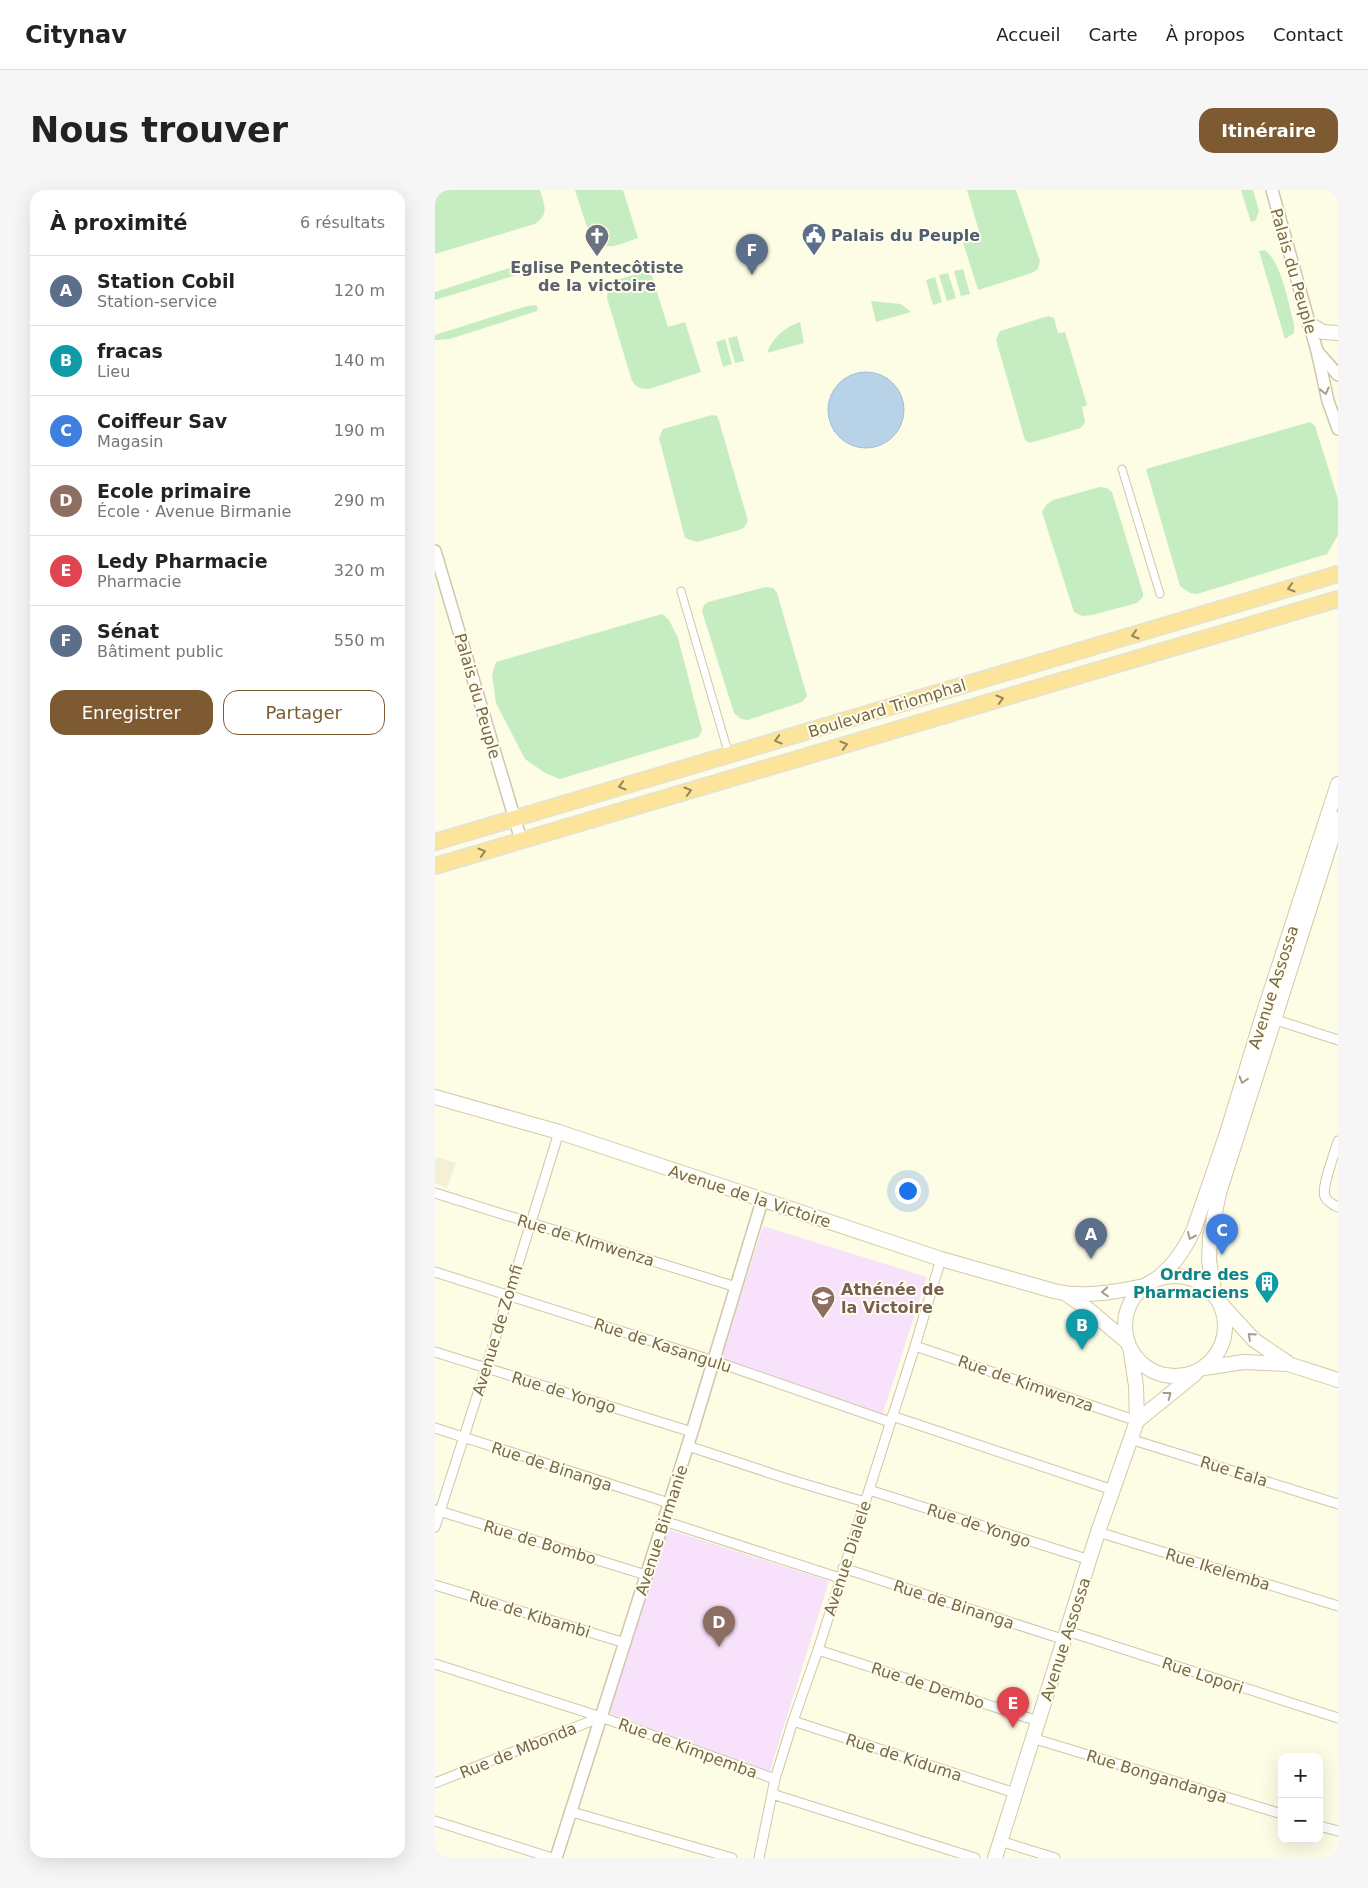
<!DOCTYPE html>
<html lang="fr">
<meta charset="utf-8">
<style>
body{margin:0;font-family:"DejaVu Sans",sans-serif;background:#f6f6f6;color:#222}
.controls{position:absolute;right:15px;bottom:15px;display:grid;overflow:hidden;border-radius:10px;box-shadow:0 5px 20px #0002}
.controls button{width:45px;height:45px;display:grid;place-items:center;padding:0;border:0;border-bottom:1px solid #e0e0e0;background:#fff;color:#222;font:25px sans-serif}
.you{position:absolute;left:472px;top:1000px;width:18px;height:18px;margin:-12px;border:4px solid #fff;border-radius:50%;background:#1a73e8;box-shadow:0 0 0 8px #1a73e833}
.badge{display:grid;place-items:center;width:32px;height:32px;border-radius:50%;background:#7d5a31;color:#fff;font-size:16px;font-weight:700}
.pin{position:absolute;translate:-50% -41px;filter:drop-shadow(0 1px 2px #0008)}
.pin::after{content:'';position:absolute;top:26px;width:18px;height:15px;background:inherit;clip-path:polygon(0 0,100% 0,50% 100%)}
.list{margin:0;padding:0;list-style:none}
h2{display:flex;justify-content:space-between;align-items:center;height:65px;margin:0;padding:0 20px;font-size:21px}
h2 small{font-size:16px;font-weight:400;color:#767676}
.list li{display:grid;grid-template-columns:32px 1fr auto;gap:15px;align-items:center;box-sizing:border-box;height:70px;padding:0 20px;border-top:1px solid #e0e0e0}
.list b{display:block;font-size:19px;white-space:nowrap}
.list p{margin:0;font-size:16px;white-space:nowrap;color:#767676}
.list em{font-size:16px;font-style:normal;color:#767676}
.actions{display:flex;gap:10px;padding:15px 20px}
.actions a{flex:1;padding:11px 0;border:1px solid #7d5a31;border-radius:15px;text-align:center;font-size:18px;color:#7d5a31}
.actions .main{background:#7d5a31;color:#fff}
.map{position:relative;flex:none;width:903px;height:1668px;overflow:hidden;border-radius:15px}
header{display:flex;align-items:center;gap:30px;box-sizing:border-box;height:70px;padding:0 25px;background:#fff;border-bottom:1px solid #e0e0e0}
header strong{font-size:24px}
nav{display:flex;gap:28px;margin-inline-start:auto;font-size:18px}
.intro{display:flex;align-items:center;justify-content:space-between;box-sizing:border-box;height:120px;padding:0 30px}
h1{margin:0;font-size:35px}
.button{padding:12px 22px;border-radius:15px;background:#7d5a31;color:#fff;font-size:18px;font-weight:700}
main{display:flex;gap:30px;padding:0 30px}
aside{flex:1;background:#fff;border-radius:15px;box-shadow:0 5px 20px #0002}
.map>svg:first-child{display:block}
.residential{fill:#f5f0d3}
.education{fill:#f8e1fa}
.green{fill:#c6ecc2}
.water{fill:#b8d2e8;stroke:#9ebeda}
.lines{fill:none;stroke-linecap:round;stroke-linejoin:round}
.pedestrian-casing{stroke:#cfc7aa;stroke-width:9}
.minor-casing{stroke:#cfc7aa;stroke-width:11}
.tertiary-casing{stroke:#cfc7aa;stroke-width:14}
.secondary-casing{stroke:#d3c9a7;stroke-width:16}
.trunk-casing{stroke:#e4e1da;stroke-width:18}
.pedestrian{stroke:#fff;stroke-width:7}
.minor{stroke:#fff;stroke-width:9}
.tertiary{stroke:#fff;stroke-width:11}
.secondary{stroke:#fff;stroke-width:14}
.trunk{stroke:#fce59a;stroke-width:15}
.oneway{stroke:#a79d88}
.oneway2{stroke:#98875c}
.labels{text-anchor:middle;stroke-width:4;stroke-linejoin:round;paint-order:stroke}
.service-label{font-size:16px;font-weight:bold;fill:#4e5e75;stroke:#fffeec;text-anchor:start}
.worship-label{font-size:16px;font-weight:bold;fill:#5b616d;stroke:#fffeec}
.street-label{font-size:16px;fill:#776848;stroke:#fffeec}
.culture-label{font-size:16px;font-weight:bold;fill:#0d838f;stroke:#fffeec;text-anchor:end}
.education-label{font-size:16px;font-weight:bold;fill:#785e54;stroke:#fffeec;text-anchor:start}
</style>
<header>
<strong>Citynav</strong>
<nav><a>Accueil</a><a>Carte</a><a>À propos</a><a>Contact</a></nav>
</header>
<div class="intro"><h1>Nous trouver</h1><a class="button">Itinéraire</a></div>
<main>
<aside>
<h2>À proximité<small>6 résultats</small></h2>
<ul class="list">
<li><span class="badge" style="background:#5c6f8a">A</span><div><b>Station Cobil</b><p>Station-service</p></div><em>120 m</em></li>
<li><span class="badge" style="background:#0f9aa8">B</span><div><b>fracas</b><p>Lieu</p></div><em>140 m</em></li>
<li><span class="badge" style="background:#3f7fe0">C</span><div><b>Coiffeur Sav</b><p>Magasin</p></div><em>190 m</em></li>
<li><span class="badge" style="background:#8d6e63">D</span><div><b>Ecole primaire</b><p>École · Avenue Birmanie</p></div><em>290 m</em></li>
<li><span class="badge" style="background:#e0444e">E</span><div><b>Ledy Pharmacie</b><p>Pharmacie</p></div><em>320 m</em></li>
<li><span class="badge" style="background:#5c6f8a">F</span><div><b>Sénat</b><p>Bâtiment public</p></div><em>550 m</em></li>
</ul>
<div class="actions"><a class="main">Enregistrer</a><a>Partager</a></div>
</aside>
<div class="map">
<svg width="903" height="1668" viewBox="0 0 903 1668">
<rect width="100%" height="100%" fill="#fdfce5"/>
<path class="residential" d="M2 967 21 973 12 998 0 993V972Z"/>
<path class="education" d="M328 1036 492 1087 447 1226 285 1171Z
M232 1339 394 1391 334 1584 174 1523Z"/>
<path class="green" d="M0 0H105C109 15 115 23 100 34L0 64Z
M140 0H188L203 48C185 54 169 64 155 46Z
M532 0H581L605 71 603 79 597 83 543 100 526 46 544 41Z
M806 0H818L824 21 821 30 816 32Z
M830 60C847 73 853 113 859 134V143L850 149 824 61Z
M80 76H90L92 78 91 82 0 110V102Z
M528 79 535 104 526 106 519 81Z
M215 80 233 137 250 132 266 182 214 199C205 199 202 198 197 191L172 108 173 98 176 92Z
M513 83 521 108 512 111 504 85Z
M500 87 507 112 498 115 491 90Z
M436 111 466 114 476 122 441 132Z
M101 115 103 118 102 121 15 149 0 150V145L92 116Z
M613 126 619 128 623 143 630 142 652 215 647 217 650 232 646 238 595 253 590 250 561 150 565 141Z
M365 132 369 153 332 163C337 148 350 137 365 132Z
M302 146 309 171 300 173 293 148Z
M290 149 297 174 288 177 281 152Z
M277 225 282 226 284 231 313 331 309 338 304 340 262 352 250 348 224 248 228 239Z
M875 232 880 236 903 309V345L892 364 762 404 755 403 745 396 711 279Z
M665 297 672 298 677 302 708 403V407L702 413 657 425 647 426 639 422 607 322 611 315 618 310Z
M331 397 338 398 342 403 372 506 367 512 313 530 306 529 299 523 267 421 269 415 273 412Z
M227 424 234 430 243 448 267 540 264 547 125 589 110 583 90 569 61 513 57 485 61 472Z"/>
<path class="water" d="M393 220a38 38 0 1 1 76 0a38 38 0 1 1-76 0Z"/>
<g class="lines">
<defs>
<path id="pedestrian" d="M687 279 725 404
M246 401 294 565"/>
<path id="minor" d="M835 828 903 850
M903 951C900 963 886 997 890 1007 893 1012 898 1015 903 1017
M0 1003 301 1097
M0 1082 279 1171 455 1232
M480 1156 702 1231
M0 1162 257 1242
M457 1226 678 1300
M0 1238 234 1313
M695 1249 903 1314
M253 1256 356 1290 430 1312
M434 1300 655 1370
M1 1320 211 1385
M229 1331 405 1388
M0 1337 51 1178 124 942
M663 1342 903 1416
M408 1378 630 1450
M0 1395 190 1453
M632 1441 903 1528
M383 1460 603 1531
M0 1474 166 1527 340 1589
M358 1531 580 1603
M597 1548 847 1624
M0 1593 166 1527
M337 1604 540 1668
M137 1622 297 1668
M0 1631 117 1668
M884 1636 903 1641
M565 1651 620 1668
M324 1668 340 1589 358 1531 383 1460 480 1156 506 1069"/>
<path id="tertiary" d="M837 0 882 161 893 211 903 239
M882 161 903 185
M0 361 86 650
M121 1668 257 1242 327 1011"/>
<path id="secondary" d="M874 134 888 142 903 143
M0 907 124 942 506 1069 619 1101C648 1108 680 1102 709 1096
M690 1136a50 50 0 1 1 100 0a50 50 0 1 1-100 0Z
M717 1092C737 1079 749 1061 759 1039L792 943 828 825 903 594
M631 1104 653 1119 692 1152
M780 1107 774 1070 775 1047 784 1003 903 629
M787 1115 819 1150 853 1173
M769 1178 809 1172 853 1174 903 1190
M702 1231 760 1184
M560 1668 663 1342 702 1231 701 1196 696 1163"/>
<path id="trunk" d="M0 652 903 384
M0 676 903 409"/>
</defs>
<use href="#pedestrian" class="pedestrian-casing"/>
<use href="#minor" class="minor-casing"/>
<use href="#tertiary" class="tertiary-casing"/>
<use href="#secondary" class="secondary-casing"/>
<use href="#trunk" class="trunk-casing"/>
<use href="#pedestrian" class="pedestrian"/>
<use href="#minor" class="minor"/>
<use href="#tertiary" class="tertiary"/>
<use href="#secondary" class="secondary"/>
<use href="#trunk" class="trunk"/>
</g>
<defs><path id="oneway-chevron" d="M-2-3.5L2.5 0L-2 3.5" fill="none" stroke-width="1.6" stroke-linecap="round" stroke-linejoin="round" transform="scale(1.25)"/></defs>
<g class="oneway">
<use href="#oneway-chevron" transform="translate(890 201) rotate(76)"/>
<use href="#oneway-chevron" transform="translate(808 890) rotate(107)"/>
<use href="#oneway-chevron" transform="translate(756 1046) rotate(114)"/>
<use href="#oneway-chevron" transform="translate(670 1102) rotate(175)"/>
<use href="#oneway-chevron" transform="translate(816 1146) rotate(-138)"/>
<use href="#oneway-chevron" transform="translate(733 1205) rotate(-38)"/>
</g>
<g class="oneway2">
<use href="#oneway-chevron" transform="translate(856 398) rotate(163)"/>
<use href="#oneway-chevron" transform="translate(700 445) rotate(163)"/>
<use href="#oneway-chevron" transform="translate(565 509) rotate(-16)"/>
<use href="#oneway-chevron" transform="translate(343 550) rotate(164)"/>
<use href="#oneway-chevron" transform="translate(409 555) rotate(-16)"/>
<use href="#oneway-chevron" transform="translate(187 596) rotate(164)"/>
<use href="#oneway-chevron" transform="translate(253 601) rotate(-16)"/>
<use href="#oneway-chevron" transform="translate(47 662) rotate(-17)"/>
</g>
<defs>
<symbol id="civic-pin" viewBox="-11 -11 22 30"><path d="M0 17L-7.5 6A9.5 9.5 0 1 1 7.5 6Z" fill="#5c6f8a" stroke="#fffeec"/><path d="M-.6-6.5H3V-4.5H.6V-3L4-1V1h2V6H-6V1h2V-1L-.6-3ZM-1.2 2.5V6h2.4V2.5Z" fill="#fff"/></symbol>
<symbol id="church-pin" viewBox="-11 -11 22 30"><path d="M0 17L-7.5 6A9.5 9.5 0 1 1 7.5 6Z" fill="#6b7280" stroke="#fffeec"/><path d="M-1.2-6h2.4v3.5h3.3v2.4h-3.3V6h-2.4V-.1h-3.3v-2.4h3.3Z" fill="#fff"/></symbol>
<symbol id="building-pin" viewBox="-11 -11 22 30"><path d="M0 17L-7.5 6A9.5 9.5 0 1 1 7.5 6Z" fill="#0f9aa8" stroke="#fffeec"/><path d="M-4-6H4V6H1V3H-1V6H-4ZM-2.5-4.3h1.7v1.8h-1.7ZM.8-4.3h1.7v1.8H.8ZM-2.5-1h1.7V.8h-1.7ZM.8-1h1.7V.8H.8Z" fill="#fff"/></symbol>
<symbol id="school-pin" viewBox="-11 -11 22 30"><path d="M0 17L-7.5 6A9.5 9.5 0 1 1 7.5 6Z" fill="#8d6e63" stroke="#fffeec"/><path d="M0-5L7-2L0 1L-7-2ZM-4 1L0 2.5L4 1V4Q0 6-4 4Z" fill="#fff"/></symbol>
</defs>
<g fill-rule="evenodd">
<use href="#civic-pin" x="365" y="31" width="28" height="38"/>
<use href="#church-pin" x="148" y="32" width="28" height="38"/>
<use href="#building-pin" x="818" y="1079" width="28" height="38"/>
<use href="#school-pin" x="374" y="1094" width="28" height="38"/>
</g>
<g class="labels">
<g class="service-label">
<text x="396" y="51">Palais du Peuple</text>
</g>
<g class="worship-label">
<text x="162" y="83">Eglise Pentecôtiste<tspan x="162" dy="18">de la victoire</tspan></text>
</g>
<g class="street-label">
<text transform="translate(859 81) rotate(74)" y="6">Palais du Peuple</text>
<text transform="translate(43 506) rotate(74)" y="6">Palais du Peuple</text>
<text transform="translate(452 518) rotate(-17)" y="6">Boulevard Triomphal</text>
<text transform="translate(838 797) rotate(-72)" y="6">Avenue Assossa</text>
<text transform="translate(315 1006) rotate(18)" y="6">Avenue de la Victoire</text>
<text transform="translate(151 1050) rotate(17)" y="6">Rue de KImwenza</text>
<text transform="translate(62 1140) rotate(-73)" y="6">Avenue de Zomfi</text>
<text transform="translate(228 1155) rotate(18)" y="6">Rue de Kasangulu</text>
<text transform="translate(591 1193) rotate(19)" y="6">Rue de Kimwenza</text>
<text transform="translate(129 1202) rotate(17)" y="6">Rue de Yongo</text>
<text transform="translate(117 1276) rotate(18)" y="6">Rue de Binanga</text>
<text transform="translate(799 1281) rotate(17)" y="6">Rue Eala</text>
<text transform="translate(544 1335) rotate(18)" y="6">Rue de Yongo</text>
<text transform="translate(226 1340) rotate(-72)" y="6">Avenue Birmanie</text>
<text transform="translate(105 1352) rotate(17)" y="6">Rue de Bombo</text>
<text transform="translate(412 1368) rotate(-72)" y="6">Avenue Dialele</text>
<text transform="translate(783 1379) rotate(17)" y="6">Rue Ikelemba</text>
<text transform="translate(519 1414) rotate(18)" y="6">Rue de Binanga</text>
<text transform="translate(95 1424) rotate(17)" y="6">Rue de Kibambi</text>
<text transform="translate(630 1449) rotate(-72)" y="6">Avenue Assossa</text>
<text transform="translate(768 1485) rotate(18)" y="6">Rue Lopori</text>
<text transform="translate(493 1495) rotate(18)" y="6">Rue de Dembo</text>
<text transform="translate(253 1558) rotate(20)" y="6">Rue de Kimpemba</text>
<text transform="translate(83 1560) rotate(-22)" y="6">Rue de Mbonda</text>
<text transform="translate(469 1567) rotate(18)" y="6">Rue de Kiduma</text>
<text transform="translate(722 1586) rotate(17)" y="6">Rue Bongandanga</text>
</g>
<g class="culture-label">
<text x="814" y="1090">Ordre des<tspan x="814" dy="18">Pharmaciens</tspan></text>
</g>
<g class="education-label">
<text x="406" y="1105">Athénée de<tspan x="406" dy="18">la Victoire</tspan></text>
</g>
</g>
</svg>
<div class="controls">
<button>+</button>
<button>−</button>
</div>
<div class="you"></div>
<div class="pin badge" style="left:656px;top:1069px;background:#5c6f8a">A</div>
<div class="pin badge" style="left:647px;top:1160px;background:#0f9aa8">B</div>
<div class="pin badge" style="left:787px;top:1065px;background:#3f7fe0">C</div>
<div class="pin badge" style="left:284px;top:1457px;background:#8d6e63">D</div>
<div class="pin badge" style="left:578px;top:1538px;background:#e0444e">E</div>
<div class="pin badge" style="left:317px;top:85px;background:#5c6f8a">F</div>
</div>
</main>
